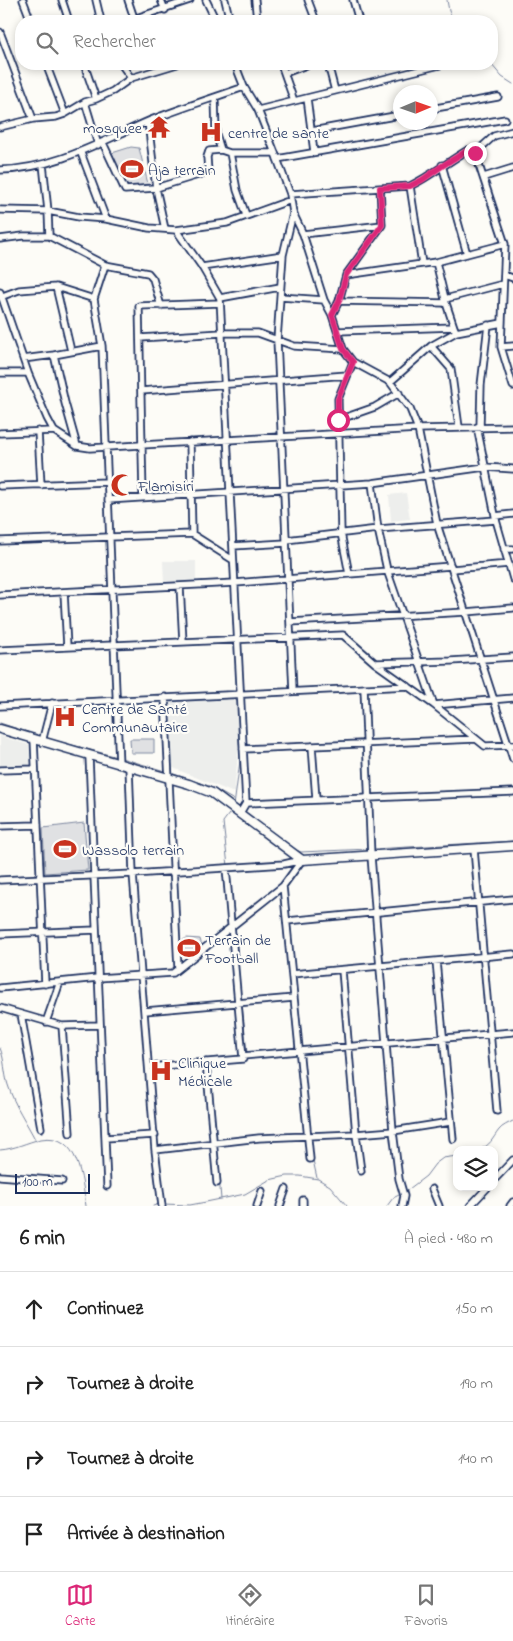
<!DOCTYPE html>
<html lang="fr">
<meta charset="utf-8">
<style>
body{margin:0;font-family:"Indie Flower",sans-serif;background:#f2f2f2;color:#222}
.controls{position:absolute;right:15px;bottom:15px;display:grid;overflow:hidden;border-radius:10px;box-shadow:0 2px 8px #0003}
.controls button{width:45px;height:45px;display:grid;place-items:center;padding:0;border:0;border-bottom:1px solid #e0e0e0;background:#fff;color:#222;font:25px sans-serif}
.compass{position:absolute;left:393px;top:85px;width:45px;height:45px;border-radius:50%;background:#fff;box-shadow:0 2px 8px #0003;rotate:88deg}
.scale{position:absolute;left:15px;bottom:12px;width:75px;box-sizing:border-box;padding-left:5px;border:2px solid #1b2f5e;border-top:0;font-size:14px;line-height:18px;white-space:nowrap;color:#1b2f5e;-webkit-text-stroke:4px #fdfcf7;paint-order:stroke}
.stop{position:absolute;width:15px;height:15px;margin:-11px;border:4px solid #db2777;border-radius:50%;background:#fff}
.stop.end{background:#db2777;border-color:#fff;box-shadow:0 1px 5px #0008}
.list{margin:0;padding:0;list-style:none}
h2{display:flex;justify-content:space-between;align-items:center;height:65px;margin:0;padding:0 20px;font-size:21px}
h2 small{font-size:16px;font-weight:400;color:#767676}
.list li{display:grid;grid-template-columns:32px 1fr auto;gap:15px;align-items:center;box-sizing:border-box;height:75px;padding:0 20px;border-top:1px solid #e0e0e0}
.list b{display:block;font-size:19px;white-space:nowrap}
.list em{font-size:16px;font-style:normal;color:#767676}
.icon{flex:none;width:28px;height:28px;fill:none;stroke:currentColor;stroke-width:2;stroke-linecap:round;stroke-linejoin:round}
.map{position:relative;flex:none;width:513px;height:1206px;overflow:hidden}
.search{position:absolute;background:#fff;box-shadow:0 2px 8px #0003;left:15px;right:15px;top:15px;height:55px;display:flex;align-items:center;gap:12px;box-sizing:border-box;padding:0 18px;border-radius:20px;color:#767676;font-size:19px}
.sheet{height:365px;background:#fff}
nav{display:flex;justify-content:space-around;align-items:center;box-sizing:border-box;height:70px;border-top:1px solid #e0e0e0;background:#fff;font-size:14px;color:#767676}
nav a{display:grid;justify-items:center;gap:2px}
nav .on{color:#db2777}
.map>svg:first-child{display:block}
.built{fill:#edeeec}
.green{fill:#e0e1e3;stroke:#7e88a0}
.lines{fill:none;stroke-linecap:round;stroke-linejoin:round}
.stream{stroke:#76819c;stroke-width:1}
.street-casing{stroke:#1b2f5e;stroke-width:9}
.secondary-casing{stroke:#1b2f5e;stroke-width:11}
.street{stroke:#fdfcf7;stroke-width:5.5}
.secondary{stroke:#fdfcf7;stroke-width:8}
.route{stroke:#db2777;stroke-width:6}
.labels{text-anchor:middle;stroke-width:4.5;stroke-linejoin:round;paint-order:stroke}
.poi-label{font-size:16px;fill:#1b2f5e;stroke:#fdfcf7;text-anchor:start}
</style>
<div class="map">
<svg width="513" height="1206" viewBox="0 0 513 1206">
<rect width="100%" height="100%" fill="#fdfcf7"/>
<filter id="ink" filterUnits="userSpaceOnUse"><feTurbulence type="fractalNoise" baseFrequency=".02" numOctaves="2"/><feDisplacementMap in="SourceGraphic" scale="10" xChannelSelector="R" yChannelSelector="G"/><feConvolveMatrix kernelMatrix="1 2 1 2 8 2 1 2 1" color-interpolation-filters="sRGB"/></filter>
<g filter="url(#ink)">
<path class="built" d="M406 493 410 519 391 521 389 495Z
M163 561H196V583L164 584Z
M237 697 239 744 234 793 171 767 169 701Z
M0 736 29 745 31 766 0 767Z"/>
<path class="green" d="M131 147 139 148 148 184 127 188 112 153Z
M130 739H154V753H131Z
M84 823 88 870 45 873 43 828Z
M187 938 200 939 202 946 191 956 183 955 179 950V942Z"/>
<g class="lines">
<path class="stream" d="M447 0 449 11 454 21
M491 64 502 77 513 84
M0 723 42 737
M46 738 117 757
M121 758 165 771
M171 773 209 786 234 800
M234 806 241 753
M294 849 301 852 369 849
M373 849 513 841
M228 866 223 822 229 814
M235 935 241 1000
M242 1004 247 1053
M0 1048C5 1060 4 1073 8 1085 15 1107 26 1121 36 1141
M210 1064 214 1123
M307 1095 309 1116
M215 1129 216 1140
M216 1144 221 1199
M0 1150C15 1149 27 1142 41 1139 79 1132 82 1180 86 1206
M479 1150C491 1145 492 1139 499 1130 502 1126 509 1123 513 1121
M313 1160 317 1178
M405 1192 426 1176 435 1164 443 1158 457 1156
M163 1204 190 1205 206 1202 245 1194 269 1180 287 1176H300L318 1179 330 1186 347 1206
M153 1206 159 1204
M387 1206 393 1198 401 1194"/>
<defs>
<path id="street" d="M23 0 31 21
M62 0 69 21
M96 0 101 21
M128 0 134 18
M161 0 165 10
M206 0 216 21
M225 0 230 21
M255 0 257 21
M308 0 316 21
M353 0 359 21
M127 21 190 0
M0 32 33 119
M46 64 65 114
M121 64 131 78 177 64
M235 64 244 87 258 110 275 153 290 194 293 213 303 234 324 300 332 315 343 349 353 362 390 382 410 409 418 429 437 524 513 759
M281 64 294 101
M328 64 335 91
M285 73 309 64
M215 97 216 134 221 150
M307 98 314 152
M96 99 113 91 131 78
M85 102 98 145
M430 109 498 97
M258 110 444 64
M148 122 156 188 165 229
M0 127 33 119 56 117 65 114 85 102 96 99 84 64
M312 131 400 115
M103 143 125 190 156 188 208 172 207 157 209 151 221 150 230 153H275
M81 153 106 219
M230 153 237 190 246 215
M475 153 494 136 513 131
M277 159 505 119
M43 164 48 211 49 236
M442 165 467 254
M0 170C55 169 102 141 151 120 181 108 213 98 244 87
M484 177 513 168
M410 186 422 264
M290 194 410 186C431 176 449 161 468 150H473L475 153 505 244 501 347 513 386
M0 210 48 211 79 217 106 219 149 228 176 230 227 223 291 200
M176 230 202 267 220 298
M303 234 382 225
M0 239 23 236H49L105 265 148 273 153 279 161 306
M436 262 446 303 454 327
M105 265 94 299 102 346 119 765
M202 267 283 255
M346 275 436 262 505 244
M504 275 513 278
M56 287 71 351
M0 292 28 373 47 418 54 431 77 446 90 448 418 429 513 427
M0 297 19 290 56 287 94 299
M280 297 324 300
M445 299 503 284
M339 301 446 303
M332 315 339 301 346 275 382 225 380 188
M338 331 454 327 456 332 502 323
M140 338 222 333H258L294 346 343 349
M431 346 451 369 459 427
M501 347 513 346
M23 359 54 355
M0 373H28
M390 382 431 346 456 332
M141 391 347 375
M338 420 375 407 399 393
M477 427 496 520 513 579
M480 427 481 385 488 325
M38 431 41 485
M0 433 54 431
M190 442 192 534
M77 446 65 403 54 355 102 346
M372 483 378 529 387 570 434 705 513 698
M0 486 107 482
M143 497 139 306 220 303
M108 500 372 483 485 467 513 469
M495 516 513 514
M286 540 378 529 496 520
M0 541 192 534 233 560
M233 546 286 543
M504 549H513
M452 569 509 564
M349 574 341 533 338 399 353 362
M180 586 183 642
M64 592 67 647
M0 595 235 583 451 566
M290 622 466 612 513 608
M0 650 343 635 375 663 434 705 485 746 513 745
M375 663 451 661 513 657
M364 688 371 856 393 1131 399 1179 404 1196 402 1206
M293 691 277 340 283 255 293 213
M165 697 178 969
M0 706 408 686
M34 739 45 984
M42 742 52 703
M312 746 316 799
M243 749 476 739
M89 756 107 1186
M129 767 133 874 155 1150 162 1206
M0 770 35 769
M246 803 513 792
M240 813 246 803 220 298 280 287
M0 826 38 825
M474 849 497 1111
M0 880 133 874 284 864 302 860
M283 886 310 1159
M287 921 513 899
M0 934 96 930
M436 961 453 1139
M342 970 356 1134 361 1171
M292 974 513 954
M0 988 98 978 173 973 283 886 302 860
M0 1008 62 1026 100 1025
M145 1011 294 998
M21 1014 41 1128
M46 1022 60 982
M62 1026 70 1133
M243 1056 513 1032
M206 1062 217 1183
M149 1067 243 1059 226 868
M105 1138 155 1135
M155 1150 259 1138 356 1134 393 1131 450 1122
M0 1176 62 1181
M494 1180 513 1160
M432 1189 439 1206
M257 1206 262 1191
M280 1206 286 1189
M303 1206V1200
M470 1206 488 1187
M510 1206 513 1202"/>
<path id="secondary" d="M0 729 189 784 212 793 302 860 513 846"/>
</defs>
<use href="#street" class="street-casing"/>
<use href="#secondary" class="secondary-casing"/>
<use href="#street" class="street"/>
<use href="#secondary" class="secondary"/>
</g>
</g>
<g class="lines" filter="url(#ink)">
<path class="route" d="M338 420V399L353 362 343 349 332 315 339 301 346 275 382 225 380 188 410 186 422 180 442 166 468 150H473L475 153"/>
</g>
<defs>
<symbol id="temple-bare" viewBox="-9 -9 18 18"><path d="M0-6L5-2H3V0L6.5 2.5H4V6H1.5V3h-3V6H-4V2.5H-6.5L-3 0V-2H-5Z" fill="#c8321e" stroke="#fdfcf7" stroke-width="2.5" paint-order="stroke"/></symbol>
<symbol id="hospital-bare" viewBox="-9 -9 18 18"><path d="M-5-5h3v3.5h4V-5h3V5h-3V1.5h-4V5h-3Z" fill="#c8321e" stroke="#fdfcf7" stroke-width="2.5" paint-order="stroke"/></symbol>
<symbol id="stadium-bare" viewBox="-9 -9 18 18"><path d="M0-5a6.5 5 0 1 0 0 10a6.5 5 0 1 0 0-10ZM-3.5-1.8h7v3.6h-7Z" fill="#c8321e" stroke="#fdfcf7" stroke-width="2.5" paint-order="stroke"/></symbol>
<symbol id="mosque-bare" viewBox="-9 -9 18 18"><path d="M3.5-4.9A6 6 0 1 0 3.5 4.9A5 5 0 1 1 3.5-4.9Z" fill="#c8321e" stroke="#fdfcf7" stroke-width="2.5" paint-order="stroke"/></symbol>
</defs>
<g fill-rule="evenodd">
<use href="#temple-bare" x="143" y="111" width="32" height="32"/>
<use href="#hospital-bare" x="195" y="116" width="32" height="32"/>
<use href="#stadium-bare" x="116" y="153" width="32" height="32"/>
<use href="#mosque-bare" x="106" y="469" width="32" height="32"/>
<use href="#hospital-bare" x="49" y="701" width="32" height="32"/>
<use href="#stadium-bare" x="49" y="833" width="32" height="32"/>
<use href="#stadium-bare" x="173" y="932" width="32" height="32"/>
<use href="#hospital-bare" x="145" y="1055" width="32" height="32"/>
</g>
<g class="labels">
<g class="poi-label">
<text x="142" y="133" text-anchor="end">mosquee</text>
<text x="228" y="138">centre de sante</text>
<text x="148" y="175">Aja terrain</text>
<text x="138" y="491">Flamisiri</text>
<text x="82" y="714">Centre de Santé<tspan x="82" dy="18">Communautaire</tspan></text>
<text x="82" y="855">Wassolo terrain</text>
<text x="205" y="945">Terrain de<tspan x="205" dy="18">Football</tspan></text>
<text x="178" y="1068">Clinique<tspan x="178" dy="18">Médicale</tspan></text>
</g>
</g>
</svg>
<div class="controls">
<button><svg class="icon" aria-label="layers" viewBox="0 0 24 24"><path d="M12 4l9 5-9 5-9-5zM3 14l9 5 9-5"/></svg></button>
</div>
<svg class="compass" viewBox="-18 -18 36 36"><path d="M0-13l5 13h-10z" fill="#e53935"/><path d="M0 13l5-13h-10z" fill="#767676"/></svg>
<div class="scale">100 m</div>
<div class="stop" style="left:338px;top:420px"></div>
<div class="stop end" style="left:475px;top:153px"></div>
<div class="search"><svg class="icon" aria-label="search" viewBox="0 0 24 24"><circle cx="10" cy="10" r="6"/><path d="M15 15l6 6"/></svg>Rechercher</div>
</div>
<section class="sheet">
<h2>6 min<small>À pied · 480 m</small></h2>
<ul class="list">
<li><svg class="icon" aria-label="ahead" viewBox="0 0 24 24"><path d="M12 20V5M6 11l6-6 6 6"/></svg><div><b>Continuez</b></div><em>150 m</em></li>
<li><svg class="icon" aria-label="right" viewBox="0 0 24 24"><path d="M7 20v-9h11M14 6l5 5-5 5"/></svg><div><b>Tournez à droite</b></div><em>190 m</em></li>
<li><svg class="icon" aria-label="right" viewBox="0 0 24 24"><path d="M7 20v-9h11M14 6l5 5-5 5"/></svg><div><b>Tournez à droite</b></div><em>140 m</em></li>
<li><svg class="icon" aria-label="arrive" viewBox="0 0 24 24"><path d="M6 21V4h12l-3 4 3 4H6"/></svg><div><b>Arrivée à destination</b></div></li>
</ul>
</section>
<nav>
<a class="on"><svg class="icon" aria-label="map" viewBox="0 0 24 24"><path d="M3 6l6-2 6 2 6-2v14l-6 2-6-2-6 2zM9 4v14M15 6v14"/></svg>Carte</a>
<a><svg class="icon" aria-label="directions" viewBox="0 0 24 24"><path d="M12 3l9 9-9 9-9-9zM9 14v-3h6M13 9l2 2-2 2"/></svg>Itinéraire</a>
<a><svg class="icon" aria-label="saved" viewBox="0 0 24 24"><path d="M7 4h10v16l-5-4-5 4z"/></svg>Favoris</a>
</nav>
